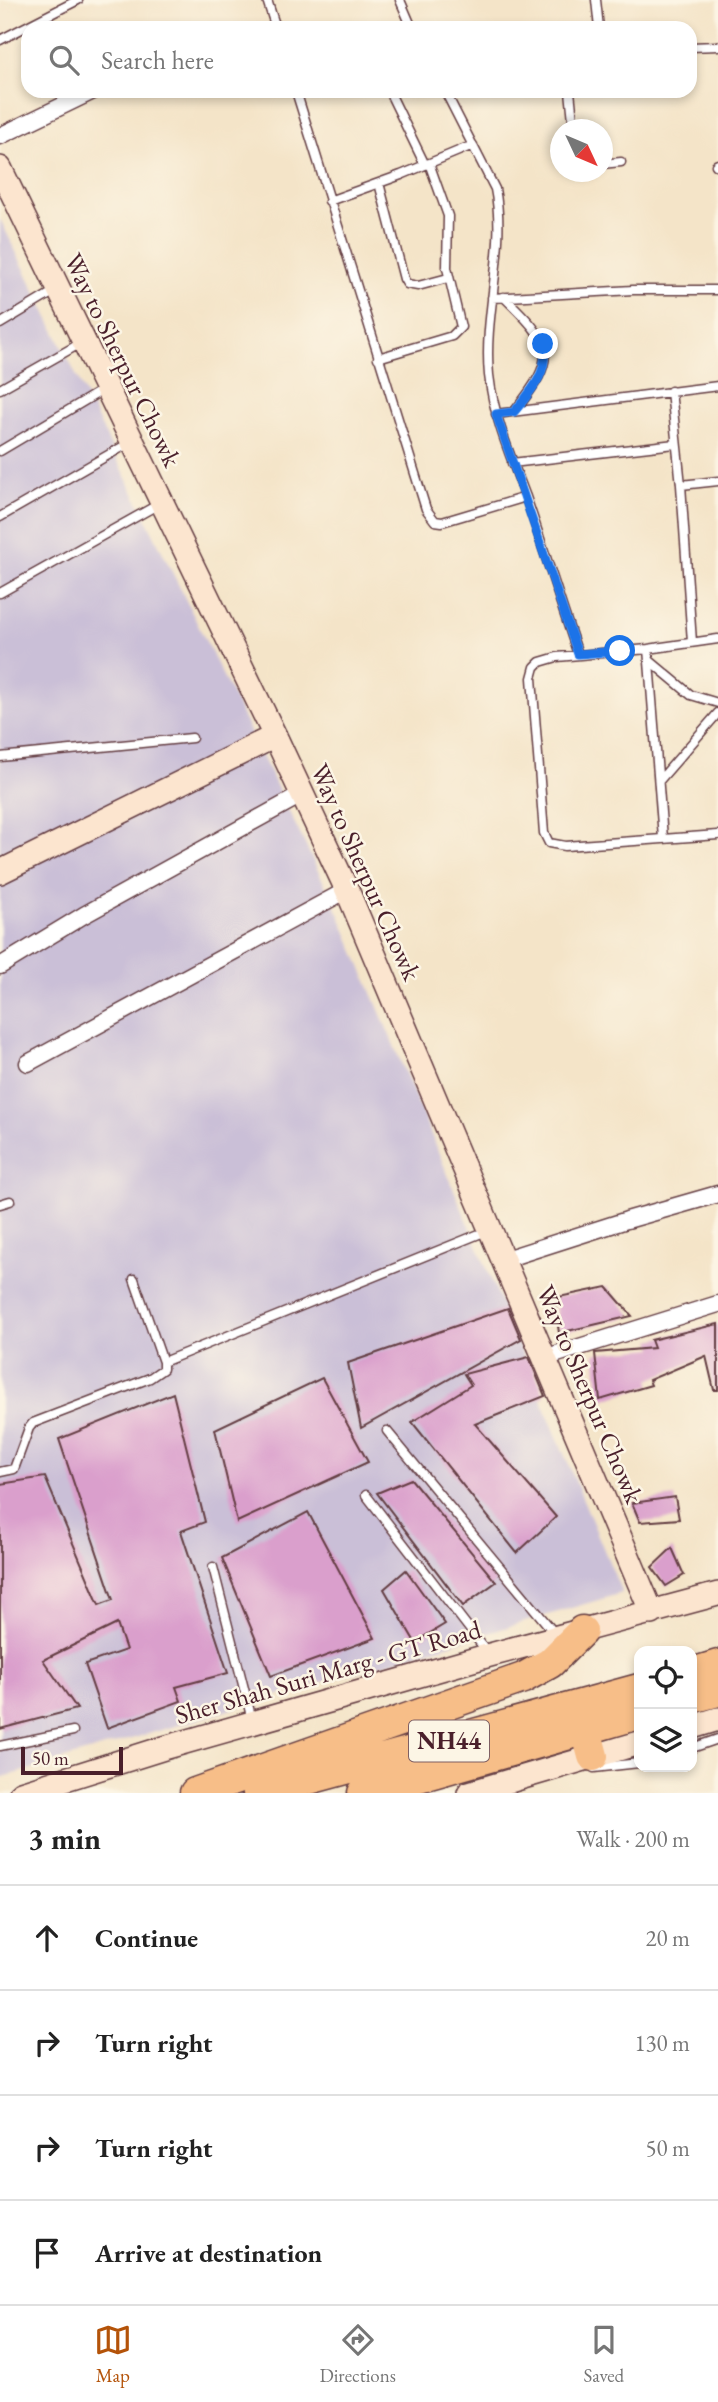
<!DOCTYPE html>
<meta charset="utf-8">
<style>
body{margin:0;font-family:"EB Garamond",serif;background:#f6f6f6;color:#222}
.controls{position:absolute;right:21px;bottom:21px;display:grid;overflow:hidden;border-radius:14px;box-shadow:0 4px 10px #0003}
.controls button{width:63px;height:63px;display:grid;place-items:center;padding:0;border:0;border-bottom:2px solid #e0e0e0;background:#fff;color:#222;font:35px sans-serif}
.compass{position:absolute;left:550px;top:119px;width:63px;height:63px;border-radius:50%;background:#fff;box-shadow:0 4px 10px #0003;rotate:134deg}
.scale{position:absolute;left:21px;bottom:18px;width:102px;box-sizing:border-box;padding-left:7px;border:4px solid #4a1f2b;border-top:0;font-size:19px;line-height:24px;white-space:nowrap;color:#4a1f2b;-webkit-text-stroke:5px #fcf5e5;paint-order:stroke}
.stop{position:absolute;width:21px;height:21px;margin:-16px;border:5px solid #1a73e8;border-radius:50%;background:#fff}
.stop.end{background:#1a73e8;border-color:#fff;box-shadow:0 2px 7px #0008}
.list{margin:0;padding:0;list-style:none}
h2{display:flex;justify-content:space-between;align-items:center;height:91px;margin:0;padding:0 28px;font-size:30px}
h2 small{font-size:23px;font-weight:400;color:#767676}
.list li{display:grid;grid-template-columns:46px 1fr auto;gap:21px;align-items:center;box-sizing:border-box;height:105px;padding:0 28px;border-top:2px solid #e0e0e0}
.list b{display:block;font-size:26px;white-space:nowrap}
.list em{font-size:23px;font-style:normal;color:#767676}
.icon{flex:none;width:38px;height:38px;fill:none;stroke:currentColor;stroke-width:2;stroke-linecap:round;stroke-linejoin:round}
.map{position:relative;flex:none;width:718px;height:1793px;overflow:hidden}
.search{position:absolute;background:#fff;box-shadow:0 4px 10px #0003;left:21px;right:21px;top:21px;height:77px;display:flex;align-items:center;gap:18px;box-sizing:border-box;padding:0 24px;border-radius:21px;color:#767676;font-size:26px}
.sheet{height:511px;background:#fff}
nav{display:flex;justify-content:space-around;align-items:center;box-sizing:border-box;height:98px;border-top:2px solid #e0e0e0;background:#fff;font-size:19px;color:#767676}
nav a{display:grid;justify-items:center;gap:4px}
nav .on{color:#b45309}
.map>svg:first-child{display:block}
.industrial{fill:#cabfd7}
.building{fill:#da9fcc}
.lines{fill:none;stroke-linecap:round;stroke-linejoin:round}
.lane-casing{stroke:#643d43;stroke-width:11}
.street-casing{stroke:#643d43;stroke-width:19}
.secondary-casing{stroke:#643d43;stroke-width:26}
.highway-casing{stroke:#643d43;stroke-width:33}
.lane{stroke:#fff;stroke-width:8}
.street{stroke:#fff;stroke-width:16}
.secondary{stroke:#fce5cf;stroke-width:23}
.highway{stroke:#f7be88;stroke-width:30}
.route{stroke:#1a73e8;stroke-width:9}
.labels{text-anchor:middle;stroke-width:5;stroke-linejoin:round;paint-order:stroke}
.shield{fill:#fcf5e5;stroke:#7f5f63;stroke-width:2}
.shield-label{font-size:24px;font-weight:bold;fill:#4a1f2b}
.street-label{font-size:26px;fill:#4a1f2b;stroke:#fcf5e5}
</style>
<div class="map">
<svg width="718" height="1793" viewBox="0 0 718 1793">
<rect width="100%" height="100%" fill="#fcf5e5"/>
<filter id="ink" filterUnits="userSpaceOnUse"><feTurbulence type="fractalNoise" baseFrequency=".0143" numOctaves="2"/><feDisplacementMap in="SourceGraphic" scale="14" xChannelSelector="R" yChannelSelector="G"/><feConvolveMatrix kernelMatrix="1 2 1 2 8 2 1 2 1" color-interpolation-filters="sRGB"/></filter>
<filter id="wash" filterUnits="userSpaceOnUse"><feTurbulence type="fractalNoise" baseFrequency=".00686" numOctaves="4" result="noise"/><feDisplacementMap in="SourceGraphic" scale="28" xChannelSelector="R" yChannelSelector="G"/><feGaussianBlur stdDeviation="1.57" result="paint"/><feColorMatrix in="noise" values="0 0 0 0 0 0 0 0 0 0 0 0 0 0 0 0 0 1.4 0 .05"/><feComposite in="paint" operator="in"/></filter>
<g filter="url(#wash)">
<rect width="100%" height="100%" fill="#f4e4c8"/>
<path class="industrial" d="M0 219 340 916 622 1593 0 1778Z"/>
<g id="blocks">
<path class="building" d="M607 1287 632 1316 559 1333 554 1298Z
M508 1308 521 1339 361 1428 348 1363Z
M718 1324V1390H714L706 1356 649 1380 651 1385 600 1400 595 1353 654 1348 651 1340Z
M529 1357 545 1396 475 1424 556 1517 517 1553 412 1422 471 1385 464 1374Z
M322 1378 368 1462 237 1522 215 1429Z
M173 1393 205 1522 181 1531 228 1673 176 1687 181 1701 107 1728 85 1664 126 1650 117 1624 43 1660 77 1709 0 1729V1484L45 1477 99 1605 113 1600 59 1439Z
M411 1479 496 1582 463 1606 377 1493Z
M675 1497 679 1519 640 1522 632 1503Z
M308 1512 375 1638 271 1676 222 1558Z
M672 1548 684 1575 666 1586 652 1567Z
M406 1570 445 1624 415 1642 384 1589Z"/>
</g>
</g>
<g filter="url(#ink)">
<use href="#blocks" fill-opacity="0" stroke="#643d43" stroke-width="2"/>
<g class="lines">
<defs>
<path id="lane" d="M267 0 276 28
M400 0 412 28
M596 0 599 28
M0 40 78 0
M690 47 718 46
M296 91 426 509 435 521 442 522 526 497
M389 91 425 165
M445 91 495 189C507 248 483 314 489 375 494 419 511 457 526 497 544 549 560 602 578 654
M570 91 574 130
M602 164 621 162
M716 165 718 164
M379 183 404 279 407 284 418 286 448 278
M329 201 401 175 473 145
M504 297C554 345 559 356 514 412
M492 298 633 290H718
M0 324 55 291
M378 358 452 336 461 327 447 268 448 216 429 163
M0 389 81 343
M671 391 681 485 692 642
M496 414 718 386
M0 451 106 388
M512 463 675 444
M681 485 718 481
M0 517 131 442
M0 593 159 504
M718 639 648 649 557 657 540 662 535 667 532 678 544 833 549 843 565 846 718 835
M648 649 663 838
M649 660 691 695 718 703
M0 757 192 738
M659 781 718 713
M0 1204 10 1201
M163 1362 489 1230
M387 1431 556 1635
M0 1472 14 1469 29 1428 33 1423 150 1378 163 1369V1362L134 1279
M366 1495 488 1653
M213 1567 252 1720
M0 1746 73 1731
M692 1748 718 1739
M594 1768 639 1763"/>
<path id="street" d="M0 136 93 91
M0 966 84 915 301 795
M28 1063 347 890
M502 1260 627 1220 718 1194
M544 1358 718 1304"/>
<path id="secondary" d="M0 168 275 736 347 890 652 1613
M0 872 275 736
M692 1727 718 1719
M21 1793 164 1748 490 1655 718 1594
M469 1793 639 1743"/>
<path id="highway" d="M692 1673 718 1665
M692 1698 718 1691
M586 1730 593 1756
M195 1793 523 1678 550 1663 582 1631
M258 1793 639 1689
M363 1793 639 1714"/>
</defs>
<use href="#lane" class="lane-casing"/>
<use href="#street" class="street-casing"/>
<use href="#secondary" class="secondary-casing"/>
<use href="#highway" class="highway-casing"/>
<use href="#lane" class="lane"/>
<use href="#street" class="street"/>
<use href="#secondary" class="secondary"/>
<use href="#highway" class="highway"/>
</g>
</g>
<g class="lines" filter="url(#ink)">
<path class="route" d="M543 344C550 372 531 391 514 412L496 414 578 654 620 651"/>
</g>
<g class="labels">
<rect class="shield" x="409" y="1720.5" width="80" height="41" rx="5"/>
<g class="shield-label">
<text x="449" y="1749">NH44</text>
</g>
<g class="street-label">
<text transform="translate(123 360) rotate(64)" y="9">Way to Sherpur Chowk</text>
<text transform="translate(366 872) rotate(66)" y="9">Way to Sherpur Chowk</text>
<text transform="translate(590 1394) rotate(67)" y="9">Way to Sherpur Chowk</text>
<text transform="translate(328 1672) rotate(-16)" y="9">Sher Shah Suri Marg - GT Road</text>
</g>
</g>
</svg>
<div class="controls">
<button><svg class="icon" aria-label="locate" viewBox="0 0 24 24"><circle cx="12" cy="12" r="6"/><path d="M12 2v4M12 18v4M2 12h4M18 12h4"/></svg></button>
<button><svg class="icon" aria-label="layers" viewBox="0 0 24 24"><path d="M12 4l9 5-9 5-9-5zM3 14l9 5 9-5"/></svg></button>
</div>
<svg class="compass" viewBox="-18 -18 36 36"><path d="M0-13l5 13h-10z" fill="#e53935"/><path d="M0 13l5-13h-10z" fill="#767676"/></svg>
<div class="scale">50 m</div>
<div class="stop" style="left:620px;top:651px"></div>
<div class="stop end" style="left:543px;top:344px"></div>
<div class="search"><svg class="icon" aria-label="search" viewBox="0 0 24 24"><circle cx="10" cy="10" r="6"/><path d="M15 15l6 6"/></svg>Search here</div>
</div>
<section class="sheet">
<h2>3 min<small>Walk · 200 m</small></h2>
<ul class="list">
<li><svg class="icon" aria-label="ahead" viewBox="0 0 24 24"><path d="M12 20V5M6 11l6-6 6 6"/></svg><div><b>Continue</b></div><em>20 m</em></li>
<li><svg class="icon" aria-label="right" viewBox="0 0 24 24"><path d="M7 20v-9h11M14 6l5 5-5 5"/></svg><div><b>Turn right</b></div><em>130 m</em></li>
<li><svg class="icon" aria-label="right" viewBox="0 0 24 24"><path d="M7 20v-9h11M14 6l5 5-5 5"/></svg><div><b>Turn right</b></div><em>50 m</em></li>
<li><svg class="icon" aria-label="arrive" viewBox="0 0 24 24"><path d="M6 21V4h12l-3 4 3 4H6"/></svg><div><b>Arrive at destination</b></div></li>
</ul>
</section>
<nav>
<a class="on"><svg class="icon" aria-label="map" viewBox="0 0 24 24"><path d="M3 6l6-2 6 2 6-2v14l-6 2-6-2-6 2zM9 4v14M15 6v14"/></svg>Map</a>
<a><svg class="icon" aria-label="directions" viewBox="0 0 24 24"><path d="M12 3l9 9-9 9-9-9zM9 14v-3h6M13 9l2 2-2 2"/></svg>Directions</a>
<a><svg class="icon" aria-label="saved" viewBox="0 0 24 24"><path d="M7 4h10v16l-5-4-5 4z"/></svg>Saved</a>
</nav>
